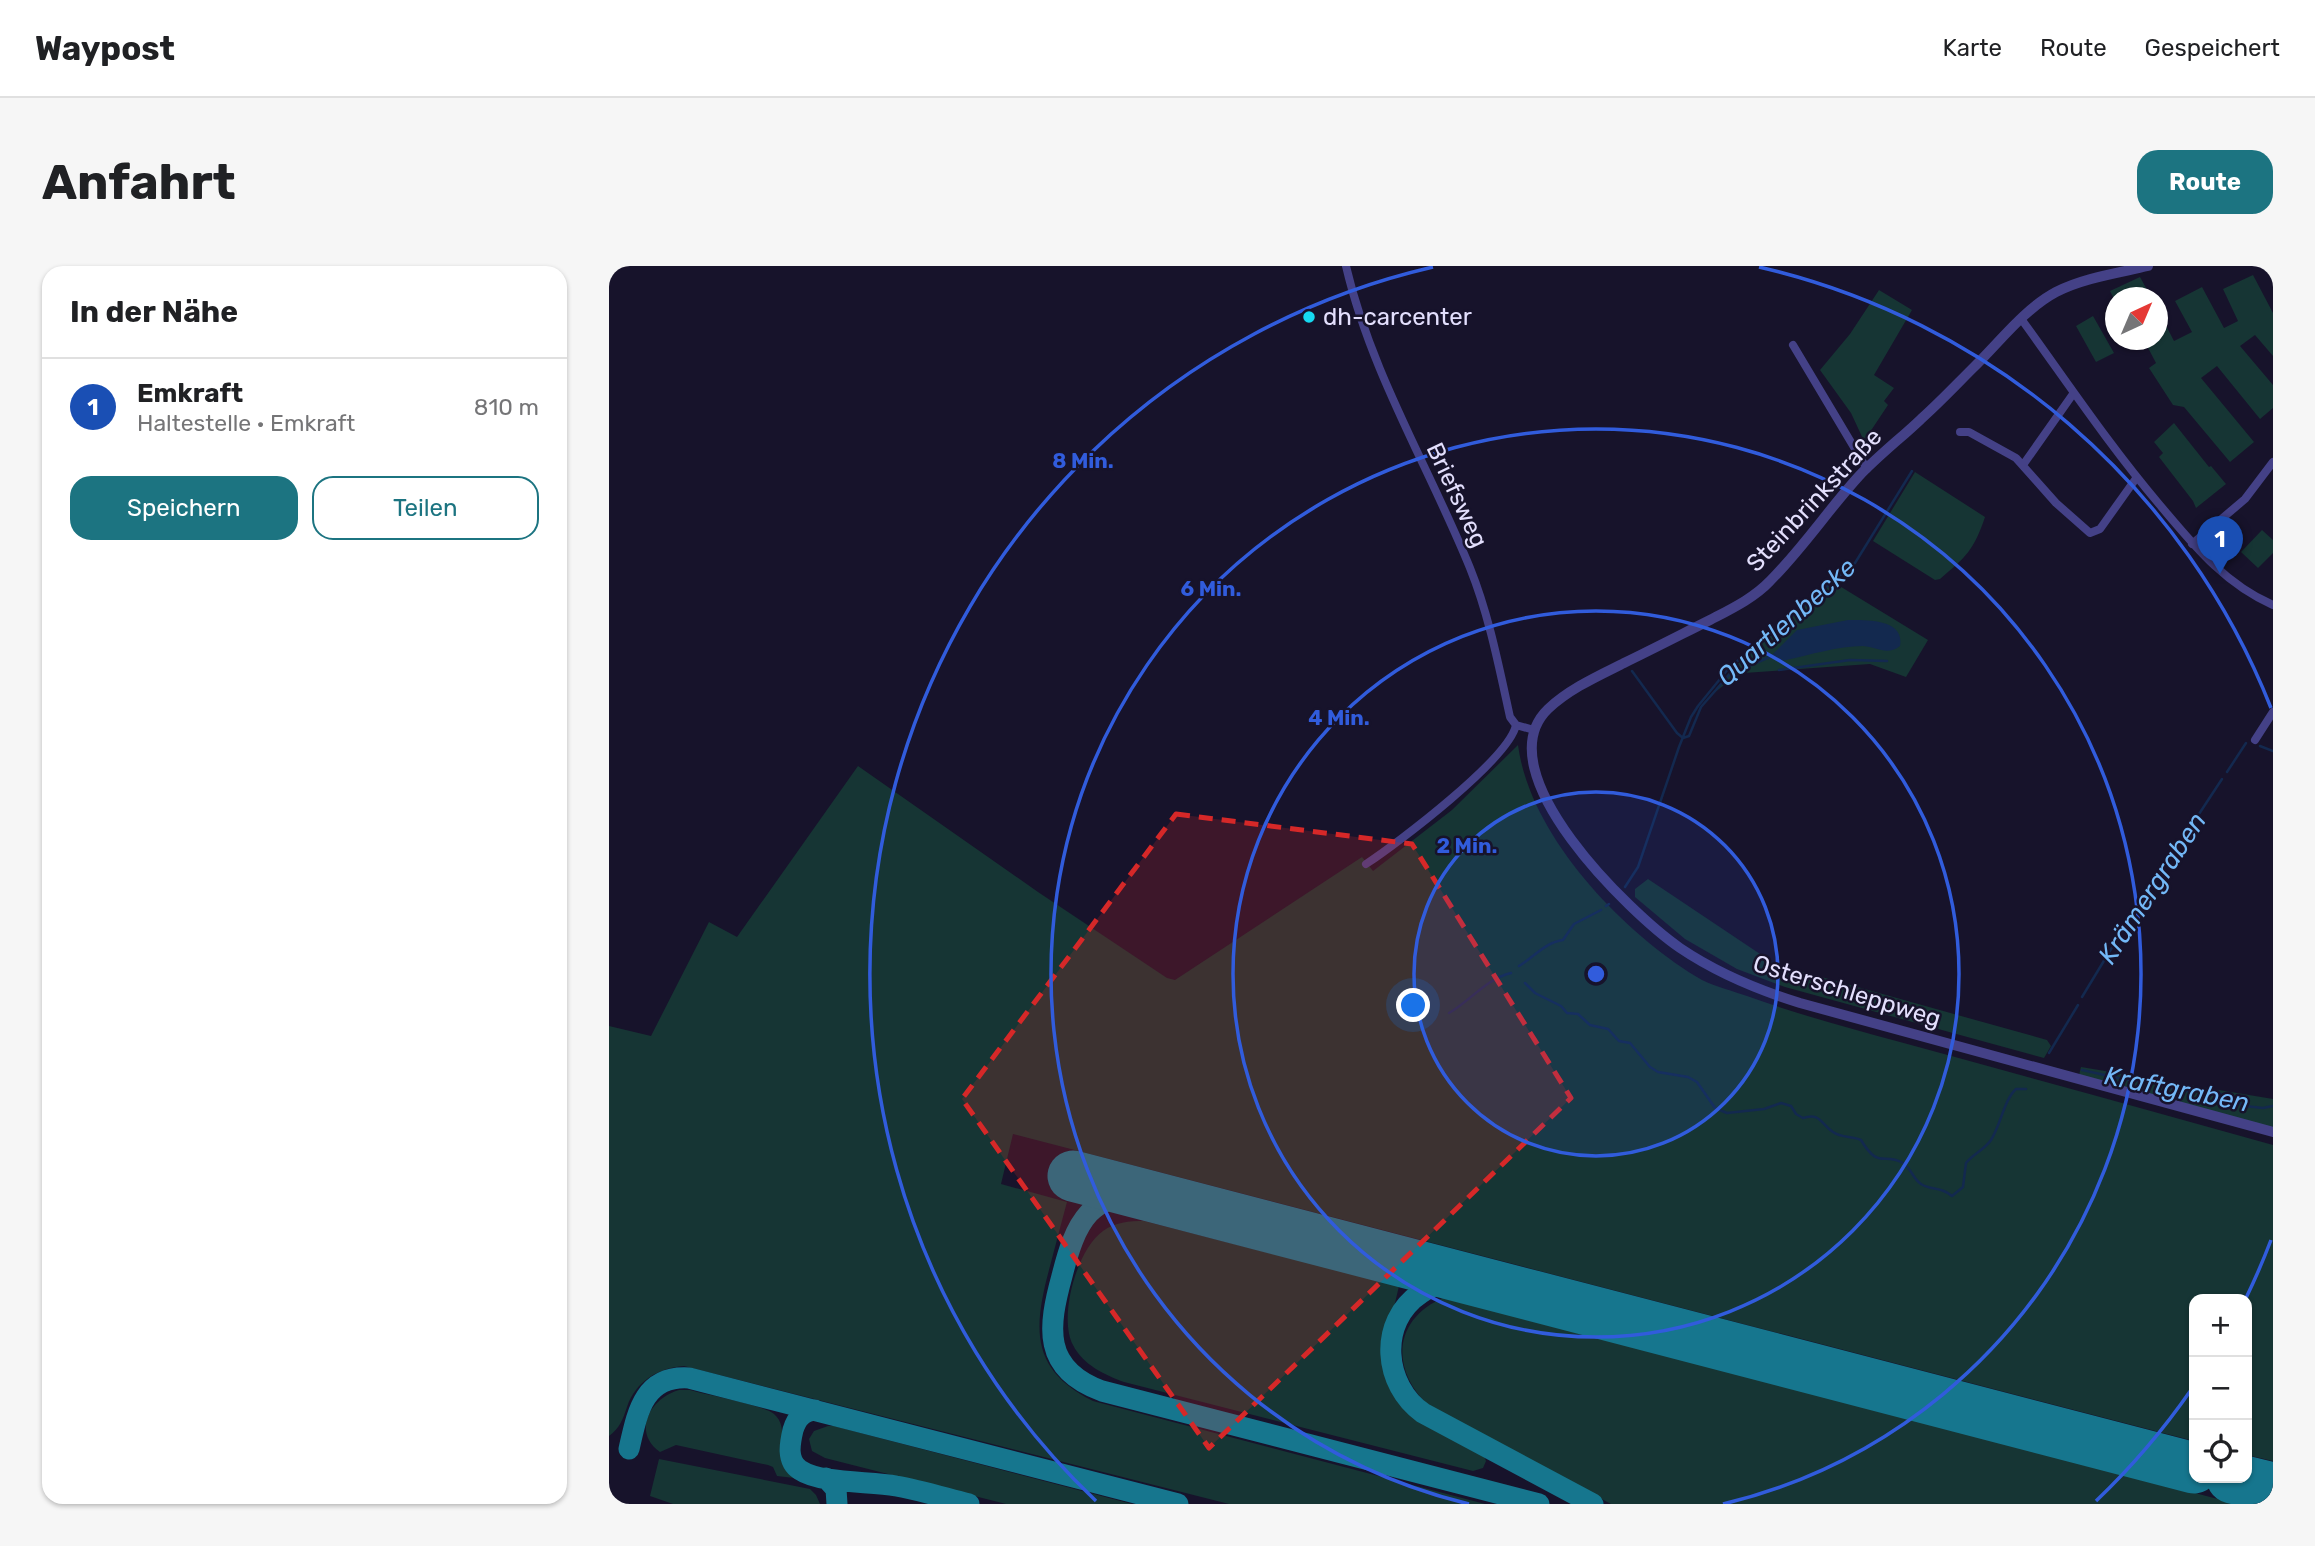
<!DOCTYPE html>
<html lang="de">
<meta charset="utf-8">
<style>
body{margin:0;font-family:Rubik,sans-serif;background:#f6f6f6;color:#202124}
.controls{position:absolute;right:21px;bottom:21px;display:grid;overflow:hidden;border-radius:14px;box-shadow:0 2px 5px #0004}
.controls button{width:63px;height:63px;display:grid;place-items:center;padding:0;border:0;border-bottom:2px solid #e0e0e0;background:#fff;color:#202124;font:35px sans-serif}
.compass{position:absolute;left:1496px;top:21px;width:63px;height:63px;border-radius:50%;background:#fff;box-shadow:0 2px 5px #0004;rotate:44deg}
.you{position:absolute;left:805px;top:740px;width:24px;height:24px;margin:-18px;border:5px solid #fff;border-radius:50%;background:#1a73e8;box-shadow:0 0 0 10px #1a73e833}
.badge{display:grid;place-items:center;width:46px;height:46px;border-radius:50%;background:#1c7481;color:#fff;font-size:23px;font-weight:700}
.pin{position:absolute;translate:-50% -58px;filter:drop-shadow(0 2px 4px #0008)}
.pin::after{content:'';position:absolute;top:37px;width:24px;height:21px;background:inherit;clip-path:polygon(0 0,100% 0,50% 100%)}
.list{margin:0;padding:0;list-style:none}
h2{display:flex;justify-content:space-between;align-items:center;height:91px;margin:0;padding:0 28px;font-size:30px}
h2 small{font-size:23px;font-weight:400;color:#757577}
.list li{display:grid;grid-template-columns:46px 1fr auto;gap:21px;align-items:center;box-sizing:border-box;height:98px;padding:0 28px;border-top:2px solid #e0e0e0}
.list b{display:block;font-size:26px;white-space:nowrap}
.list p{margin:0;font-size:23px;white-space:nowrap;color:#757577}
.list em{font-size:23px;font-style:normal;color:#757577}
.actions{display:flex;gap:14px;padding:21px 28px}
.actions a{flex:1;padding:16px 0;border:2px solid #1c7481;border-radius:21px;text-align:center;font-size:24px;color:#1c7481}
.actions .main{background:#1c7481;color:#fff}
.icon{flex:none;width:38px;height:38px;fill:none;stroke:currentColor;stroke-width:2;stroke-linecap:round;stroke-linejoin:round}
.map{position:relative;flex:none;width:1664px;height:1238px;overflow:hidden;border-radius:21px}
header{display:flex;align-items:center;gap:42px;box-sizing:border-box;height:98px;padding:0 35px;background:#fff;border-bottom:2px solid #e0e0e0}
header strong{font-size:33px}
nav{display:flex;gap:38px;margin-inline-start:auto;font-size:24px}
.intro{display:flex;align-items:center;justify-content:space-between;box-sizing:border-box;height:168px;padding:0 42px}
h1{margin:0;font-size:49px}
.button{padding:18px 32px;border-radius:21px;background:#1c7481;color:#fff;font-size:24px;font-weight:700}
main{display:flex;gap:42px;padding:0 42px}
aside{flex:1;background:#fff;border-radius:21px;box-shadow:0 2px 5px #0004}
.map>svg:first-child{display:block}
.green{fill:#163534}
.water{fill:#13294f}
.lines{fill:none;stroke-linecap:round;stroke-linejoin:round}
.stream{stroke:#13294f;stroke-width:2.5}
.taxiway{stroke:#16768e;stroke-width:21}
.runway{stroke:#16768e;stroke-width:51}
.minor{stroke:#444187;stroke-width:8}
.tertiary{stroke:#444187;stroke-width:10}
.marked{fill:#d62828;fill-opacity:0.2;stroke:#d62828;stroke-width:5;stroke-dasharray:14 9;stroke-linejoin:round}
.ring{fill:none;stroke:#315cdc;stroke-width:3.5}
.poi-dot{fill:#16d9f2;stroke:#17132b;stroke-width:2.5}
.labels{text-anchor:middle;stroke-width:5;stroke-linejoin:round;paint-order:stroke}
.poi-label{font-size:24px;fill:#e3dffd;stroke:#17132b;text-anchor:start}
.street-label{font-size:24px;fill:#e3dffd;stroke:#17132b}
.water-label{font-size:26px;font-style:italic;fill:#73b8f7;stroke:#17132b}
.centre{fill:#315cdc;stroke:#17132b;stroke-width:3.5}
.ring-label{font-size:21px;text-anchor:middle;font-weight:bold;fill:#315cdc;stroke:#17132b;stroke-width:5;stroke-linejoin:round;paint-order:stroke}
</style>
<header>
<strong>Waypost</strong>
<nav><a>Karte</a><a>Route</a><a>Gespeichert</a></nav>
</header>
<div class="intro"><h1>Anfahrt</h1><a class="button">Route</a></div>
<main>
<aside>
<h2>In der Nähe<small></small></h2>
<ul class="list">
<li><span class="badge" style="background:#1a4fb4">1</span><div><b>Emkraft</b><p>Haltestelle · Emkraft</p></div><em>810 m</em></li>
</ul>
<div class="actions"><a class="main">Speichern</a><a>Teilen</a></div>
</aside>
<div class="map">
<svg width="1664" height="1238" viewBox="0 0 1664 1238">
<rect width="100%" height="100%" fill="#17132b"/>
<path class="green" d="M1644 9 1664 47V90L1646 69 1631 80 1664 119V142L1651 153 1608 100 1592 112 1645 176 1621 196 1575 141 1564 139 1540 102 1547 97 1537 78 1531 81 1527 74H1548L1549 44 1565 75 1583 66 1566 35 1593 21 1615 62 1629 55 1614 23Z
M1531 11 1542 31 1506 32V35L1501 25Z
M1270 24 1303 44 1265 109 1285 122 1275 135 1279 139 1255 175 1242 147 1211 104 1241 68Z
M1484 50 1505 87 1487 96 1467 60Z
M1565 157 1600 201 1602 200 1617 218 1587 242 1584 235 1550 191 1554 187 1545 176Z
M1306 206 1376 251C1365 284 1357 291 1331 313L1326 314 1264 275Z
M1653 264 1664 274V287L1649 302 1632 286Z
M1224 316 1319 374 1297 411 1261 398 1135 407 1124 412 1100 431 1123 403Z
M909 479C921 571 1016 669 1093 714 1107 721 1124 725 1138 730 1188 748 1239 762 1291 776 1415 810 1540 844 1664 879V1195L1638 1189V1033H1585V1175L404 868 392 918 458 936C452 958 446 981 440 1004 424 1064 422 1104 484 1135L876 1238H620L75 1100C49 1102 27 1115 18 1141 14 1153 11 1162 0 1170V760L42 770 100 656 128 671 249 500 429 626 558 712 566 714 753 591 764 605 843 544Z
M1039 613 1166 698 1438 774 1442 780 1435 792 1176 721 1128 703 1076 673 1026 631V623Z
M1472 801 1664 833V863L1470 809Z
M535 955 790 1020C779 1069 759 1120 812 1152 833 1165 854 1174 874 1188L877 1195 874 1202 864 1205 515 1116C496 1109 474 1099 464 1079 449 1051 468 983 494 965 506 956 520 955 535 955Z
M836 1031 1628 1238H1002L821 1141C781 1104 783 1053 836 1031Z
M70 1124H81C98 1129 154 1139 165 1148 183 1163 163 1193 185 1212L168 1210 164 1201 159 1199 67 1179 51 1186C22 1165 42 1132 70 1124Z
M219 1160H225L523 1238H397L216 1192 203 1185 200 1173 205 1165Z
M50 1193 201 1223 207 1229 211 1238H64L41 1230Z"/>
<path class="water" d="M1239 354C1258 354 1296 353 1291 380 1278 390 1268 381 1254 380 1229 380 1201 389 1177 394L1171 395 1164 388 1188 364Z"/>
<g class="lines">
<path class="stream" d="M1170 404 1241 394 1278 395
M1023 405 1068 467 1074 472 1080 470 1092 441 1120 409 1165 389
M1651 480 1664 485
M1618 506 1637 477
M1016 621 1029 601 1070 481 1082 451 1089 440 1120 402 1246 297 1303 205
M997 640 1000 638
M910 700C925 691 937 676 954 674L965 658 992 644
M916 717 926 727 952 740 958 747 969 748 981 759 999 763 1010 775 1021 777 1041 801 1049 806 1079 811 1088 816 1106 842 1118 847 1155 843 1172 837 1182 840 1187 848 1194 852C1211 846 1212 858 1224 866 1232 872 1243 870 1252 874 1270 904 1274 886 1294 897 1302 902 1304 913 1312 918 1323 925 1331 920 1343 930L1354 921 1357 897C1364 888 1375 884 1382 874 1392 858 1395 834 1407 823H1417
M1473 731 1513 665 1613 513
M840 747C861 735 877 713 902 707
M1440 787 1469 739
M1473 804 1509 812 1546 817 1572 825H1605L1636 840 1654 842 1664 840"/>
<path class="taxiway" d="M545 931C481 921 466 958 453 1010 439 1061 433 1103 493 1125L930 1238
M863 1014C844 1015 828 1016 812 1027 768 1056 775 1120 814 1147L984 1238
M206 1144C194 1146 188 1151 184 1164 181 1177 177 1195 191 1204 212 1218 261 1215 287 1220 311 1224 336 1232 360 1238
M20 1183C28 1148 34 1109 80 1112L569 1238
M217 1212 227 1223 228 1238"/>
<path class="runway" d="M464 910 1585 1202
M1623 1212 1664 1222"/>
<path class="minor" d="M737 0C762 107 820 201 861 302 880 349 890 401 901 451L907 459 925 464
M1413 54C1458 116 1500 179 1550 238 1584 278 1614 317 1664 339
M1184 79 1258 203
M1351 166H1360L1407 192 1447 237 1481 267 1491 263 1528 211
M1414 199 1464 128
M1583 278 1636 233 1664 196
M1646 474 1664 446
M757 598C789 577 900 493 907 459"/>
<path class="tertiary" d="M1539 0C1509 7 1474 12 1447 26 1415 43 1389 78 1363 103 1346 120 1330 137 1312 153 1292 172 1269 190 1250 210 1219 244 1194 282 1161 315 1145 332 1122 343 1101 354 1073 368 1044 383 1015 397 989 410 960 423 939 443 874 506 1022 648 1071 682 1108 707 1149 724 1191 737L1664 866"/>
</g>
<path class="marked" d="M567 548 803 578 962 832 600 1182 353 833Z"/>
<circle cx="987" cy="708" r="182" fill="#315cdc" fill-opacity=".12"/>
<g class="ring">
<circle cx="987" cy="708" r="182"/>
<circle cx="987" cy="708" r="363"/>
<path d="M860 1238A545 545 0 1 1 1114 1238"/>
<path d="M1662 974A726 726 0 0 1 1637 1032M1582 1124A726 726 0 0 1 1487 1235M487 1235A726 726 0 0 1 824 1M1150 1A726 726 0 0 1 1662 442"/>
</g>
<circle class="poi-dot" cx="700" cy="51" r="7"/>
<g class="labels">
<g class="poi-label">
<text x="714" y="59">dh-carcenter</text>
</g>
<g class="street-label">
<text transform="translate(848 229) rotate(65)" y="8">Briefsweg</text>
<text transform="translate(1205 234) rotate(-47)" y="8">Steinbrinkstraße</text>
<text transform="translate(1238 725) rotate(17)" y="8">Osterschleppweg</text>
</g>
<g class="water-label">
<text transform="translate(1177 356) rotate(-42)" y="9">Quartlenbecke</text>
<text transform="translate(1543 622) rotate(-57)" y="9">Krämergraben</text>
<text transform="translate(1568 823) rotate(11)" y="9">Kraftgraben</text>
</g>
</g>
<circle cx="987" cy="708" r="10" class="centre"/>
<g class="ring-label">
<text x="474" y="202">8 Min.</text>
<text x="602" y="330">6 Min.</text>
<text x="730" y="459">4 Min.</text>
<text x="858" y="587">2 Min.</text>
</g>
</svg>
<div class="controls">
<button>+</button>
<button>−</button>
<button><svg class="icon" aria-label="locate" viewBox="0 0 24 24"><circle cx="12" cy="12" r="6"/><path d="M12 2v4M12 18v4M2 12h4M18 12h4"/></svg></button>
</div>
<svg class="compass" viewBox="-18 -18 36 36"><path d="M0-13l5 13h-10z" fill="#e53935"/><path d="M0 13l5-13h-10z" fill="#757577"/></svg>
<div class="you"></div>
<div class="pin badge" style="left:1611px;top:308px;background:#1a4fb4">1</div>
</div>
</main>
